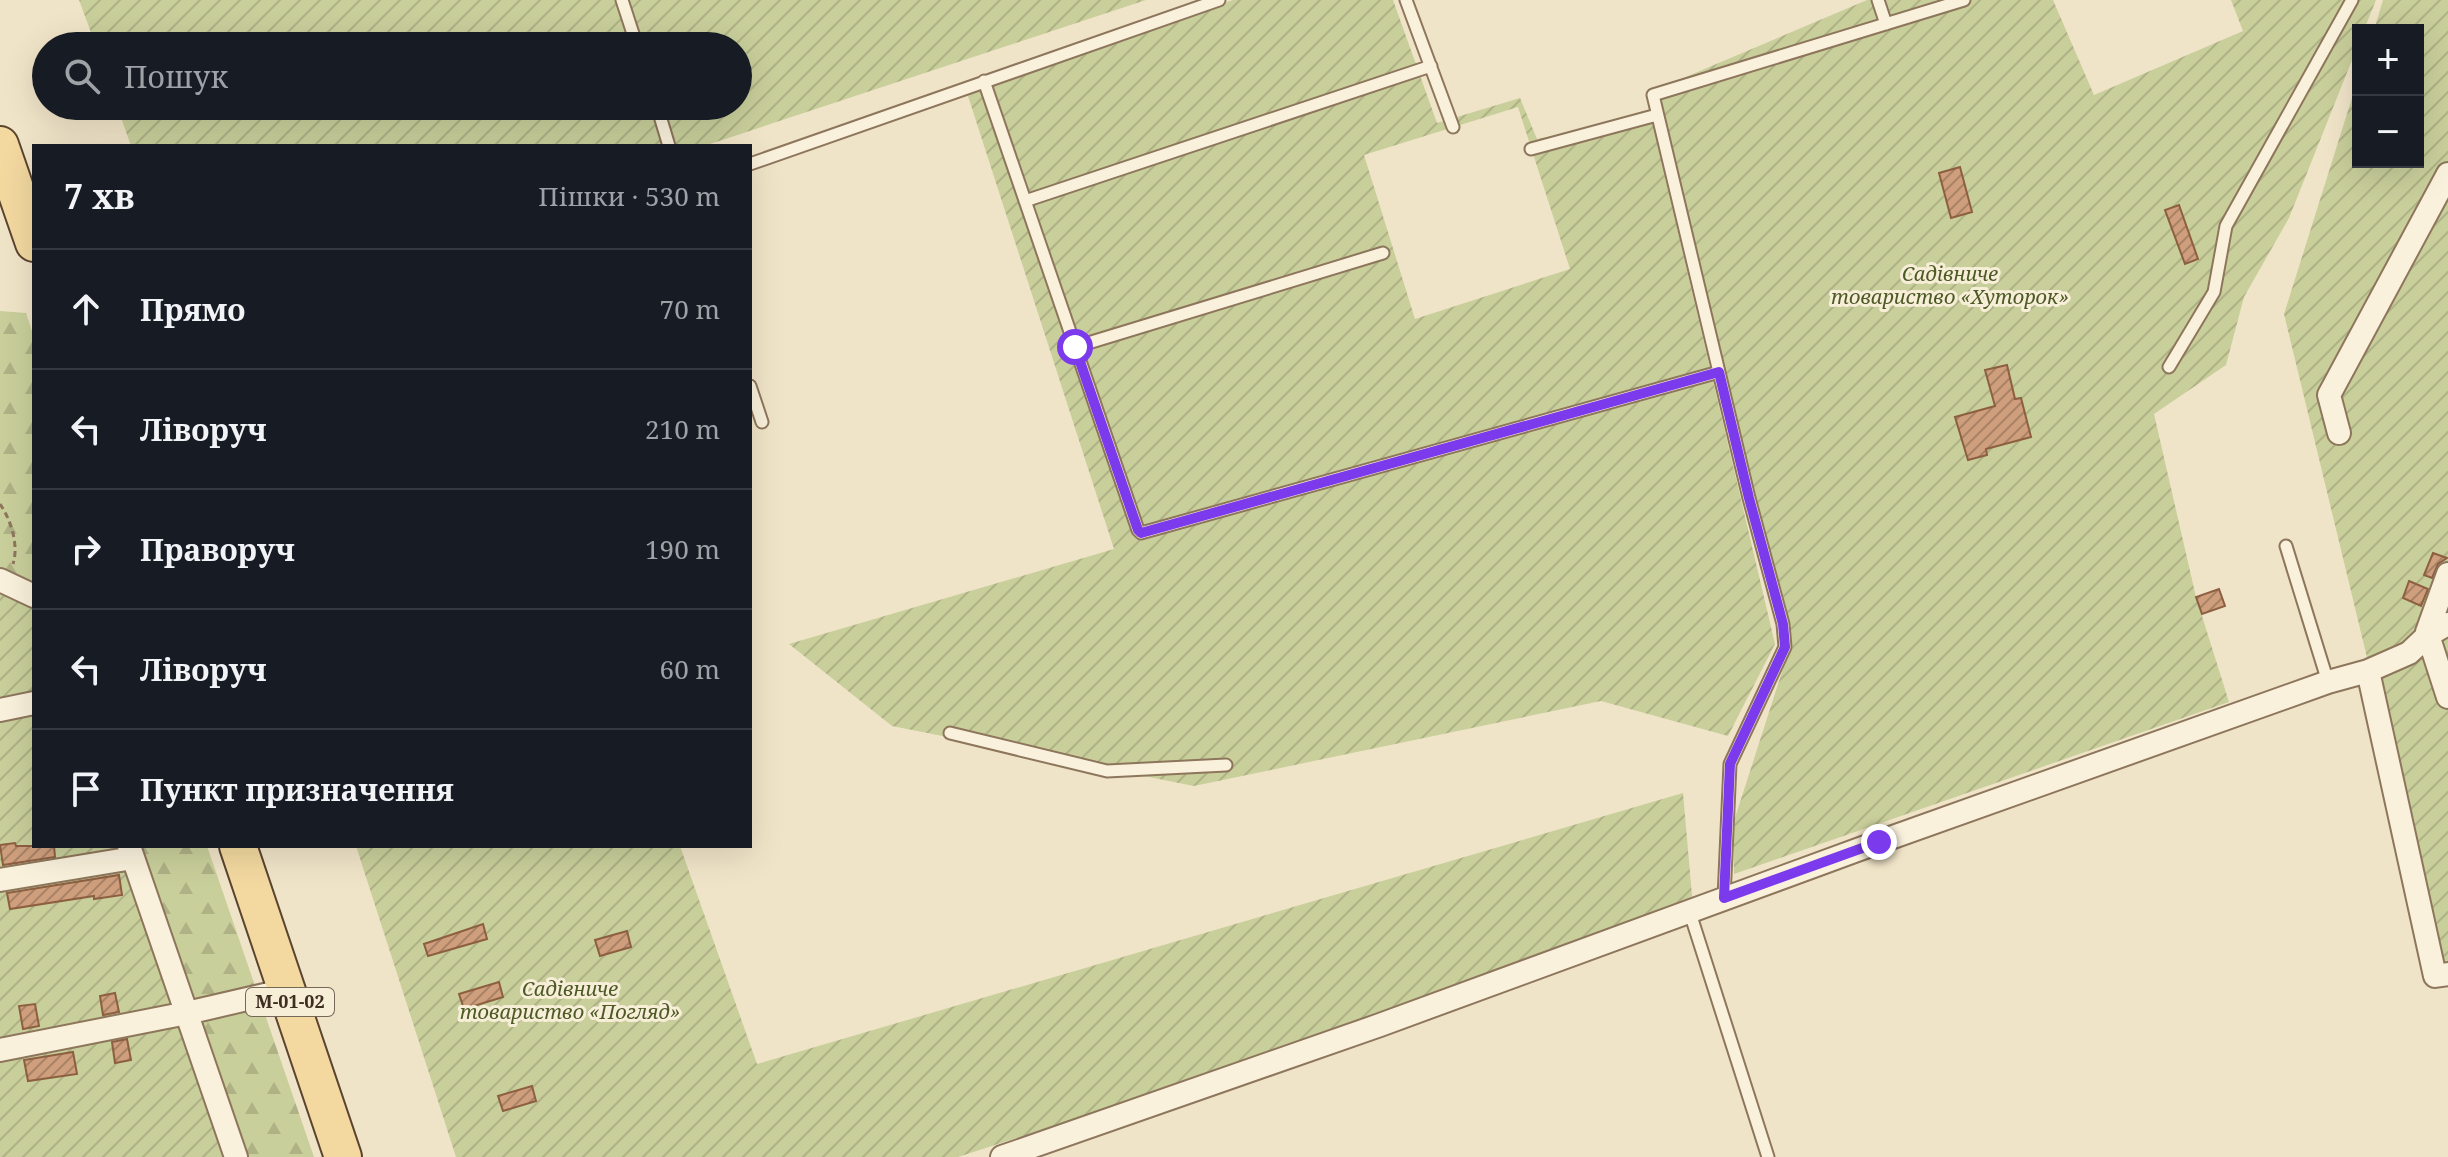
<!DOCTYPE html>
<html lang="uk">
<meta charset="utf-8">
<style>
body{margin:0;font-family:"Noto Serif",serif;background:#20242c;color:#f1f3f6}
.controls{position:absolute;right:24px;top:24px;display:grid;overflow:hidden;border-radius:0px;box-shadow:0 8px 32px #0002}
.controls button{width:72px;height:72px;display:grid;place-items:center;padding:0;border:0;border-bottom:2px solid #363941;background:#171b24;color:#f1f3f6;font:40px sans-serif}
.stop{position:absolute;width:24px;height:24px;margin:-18px;border:6px solid #7c3aed;border-radius:50%;background:#fff}
.stop.end{background:#7c3aed;border-color:#fff;box-shadow:0 2px 8px #0008}
.list{margin:0;padding:0;list-style:none}
h2{display:flex;justify-content:space-between;align-items:center;height:104px;margin:0;padding:0 32px;font-size:34px}
h2 small{font-size:26px;font-weight:400;color:#9ea1a6}
.list li{display:grid;grid-template-columns:52px 1fr auto;gap:24px;align-items:center;box-sizing:border-box;height:120px;padding:0 32px;border-top:2px solid #363941}
.list b{display:block;font-size:30px;white-space:nowrap}
.list em{font-size:26px;font-style:normal;color:#9ea1a6}
.icon{flex:none;width:44px;height:44px;fill:none;stroke:currentColor;stroke-width:2;stroke-linecap:round;stroke-linejoin:round}
.map{position:relative;flex:none;width:2448px;height:1157px;overflow:hidden}
.search{position:absolute;background:#171b24;box-shadow:0 8px 32px #0002;left:32px;top:32px;width:720px;height:88px;display:flex;align-items:center;gap:20px;box-sizing:border-box;padding:0 28px;border-radius:44px;color:#9ea1a6;font-size:30px}
.panel{position:absolute;background:#171b24;box-shadow:0 8px 32px #0002;left:32px;top:144px;width:720px;height:704px;border-radius:0px}
.map>svg:first-child{display:block}
.forest{fill:url(#forest-firs)}
.garden{fill:url(#garden-furrows);fill-rule:evenodd}
.building{fill:url(#building-hatch);stroke:#8d5f41;stroke-width:2}
.lines{fill:none;stroke-linecap:round;stroke-linejoin:round}
.lane-casing{stroke:#8d765c;stroke-width:15}
.street-casing{stroke:#8d765c;stroke-width:26}
.primary-casing{stroke:#5b4430;stroke-width:40}
.path{stroke:#8d765c;stroke-width:3;stroke-dasharray:6 4;stroke-linecap:butt}
.lane{stroke:#faf1dc;stroke-width:11}
.street{stroke:#faf1dc;stroke-width:22}
.primary{stroke:#f3d9a0;stroke-width:36}
.route{stroke:#7c3aed;stroke-width:10}
.labels{text-anchor:middle;stroke-width:6;stroke-linejoin:round;paint-order:stroke}
.shield{fill:#f7eed8;stroke:#756857;stroke-width:2}
.shield-label{font-size:18px;font-weight:bold;fill:#3d2e20}
.park-label{font-size:20px;font-style:italic;fill:#4d5a26;stroke:#f7eed8}
</style>
<div class="map">
<svg width="2448" height="1157" viewBox="0 0 2448 1157">
<defs>
<pattern id="forest-firs" width="22" height="20" patternUnits="userSpaceOnUse" patternTransform="scale(2)"><rect width="22" height="20" fill="#c9cf9b"/><path d="M5 1l3.5 6h-7zM16 11l3.5 6h-7z" fill="#aeb285"/></pattern>
<pattern id="garden-furrows" width="10" height="10" patternUnits="userSpaceOnUse" patternTransform="scale(2)"><rect width="10" height="10" fill="#c9cf9b"/><path d="M-1 1l2-2M0 10L10 0M9 11l2-2" fill="none" stroke="#aeb285"/></pattern>
<pattern id="building-hatch" width="6" height="6" patternUnits="userSpaceOnUse" patternTransform="scale(2)"><rect width="6" height="6" fill="#cf9f7d"/><path d="M-1 1l2-2M0 6l6-6M5 7l2-2" fill="none" stroke="#a98266"/></pattern>
</defs>
<rect width="100%" height="100%" fill="#f0e4c8"/>
<path class="forest" d="M0 311 26 313 34 337V593L0 572Z
M129 846H207L314 1157H225Z"/>
<path class="garden" d="M79 0H1146L704 146H131L117 106H738V46H96Z
M1233 0H1393L1437 123 1520 98 1537 139 1651 117 1775 644 1728 736 1601 701 1194 786 892 726 789 644 1114 549 968 96 990 79ZM1518 107 1570 269 1415 319 1364 155Z
M1867 0H2053L2094 95 2243 31 2231 0H2376L2364 30H2358V45L2289 218 2244 297 2226 365 2154 414 2196 597 2229 702 1734 874 1733 824 1790 647 1781 600 1655 90Z
M2383 0H2448V970L2443 972 2284 314 2358 79V162H2418V30H2374Z
M0 572 34 593V846H129L225 1157H0Z
M1683 793 1693 907 1426 1005 958 1157H456L356 846H680L757 1064Z"/>
<path class="building" d="M1960 167 1972 212 1951 218 1939 173Z
M2179 205 2198 259 2185 264 2165 210Z
M2007 365 2015 399 2021 398 2031 437 1986 449 1987 455 1968 460 1955 417 1995 406 1985 370Z
M2433 553 2447 558 2438 564 2432 578 2424 575Z
M2409 581 2428 589 2421 606 2403 598Z
M2219 589 2225 606 2202 614 2196 597Z
M15 843 16 846H54L55 857 3 865 0 845Z
M119 875 122 895 94 899V896L10 909 7 893Z
M483 924 487 939 428 956 424 944Z
M627 931 631 947 600 956 595 940Z
M499 982 503 997 464 1009 459 994Z
M115 993 119 1012 103 1015 100 996Z
M35 1004 39 1026 23 1029 19 1006Z
M127 1039 131 1060 115 1063 112 1042Z
M73 1052 77 1074 28 1081 24 1060Z
M532 1086 536 1101 503 1111 498 1096Z"/>
<g class="lines">
<defs>
<path id="lane" d="M622 0 637 46
M1406 0 1453 127
M1878 0 1886 24
M984 81 1138 530 1141 533 1719 372
M657 106 669 146
M1531 149 1657 115
M750 164 1219 0
M1025 201 1431 66
M1075 347 1383 253
M2169 367 2214 292 2226 226 2352 0
M750 386 762 422
M2286 546 2328 682
M950 733 1107 771 1226 765
M1724 898 1730 764 1785 647 1783 624 1749 498 1653 95 1964 0
M1690 913 1768 1157"/>
<path id="street" d="M2339 433 2329 395 2448 174
M2448 574 2427 632 2448 697
M0 580 34 596
M2368 671 2435 976 2448 974
M0 710 34 703
M129 846 236 1157
M0 880 133 858
M0 1050 187 1013 286 990
M1002 1157 1380 1025 1879 842 2328 682 2368 671 2409 653 2428 635 2448 624"/>
<path id="primary" d="M0 145 34 243
M238 846 343 1157"/>
</defs>
<use href="#lane" class="lane-casing"/>
<use href="#street" class="street-casing"/>
<use href="#primary" class="primary-casing"/>
<path class="path" d="M0 504C11 520 19 545 13 564"/>
<use href="#lane" class="lane"/>
<use href="#street" class="street"/>
<use href="#primary" class="primary"/>
</g>
<g class="lines">
<path class="route" d="M1075 347 1138 530 1141 533 1719 372 1749 498 1783 624 1785 647 1730 764 1724 898 1879 842"/>
</g>
<g class="labels">
<rect class="shield" x="246" y="988" width="88" height="28" rx="6"/>
<g class="shield-label">
<text x="290" y="1008">М-01-02</text>
</g>
<g class="park-label">
<text x="1950" y="281">Садівниче<tspan x="1950" dy="23">товариство «Хуторок»</tspan></text>
<text x="570" y="996">Садівниче<tspan x="570" dy="23">товариство «Погляд»</tspan></text>
</g>
</g>
</svg>
<div class="controls">
<button>+</button>
<button>−</button>
</div>
<div class="stop" style="left:1075px;top:347px"></div>
<div class="stop end" style="left:1879px;top:842px"></div>
<div class="search"><svg class="icon" aria-label="search" viewBox="0 0 24 24"><circle cx="10" cy="10" r="6"/><path d="M15 15l6 6"/></svg>Пошук</div>
<section class="panel">
<h2>7 хв<small>Пішки · 530 m</small></h2>
<ul class="list">
<li><svg class="icon" aria-label="ahead" viewBox="0 0 24 24"><path d="M12 20V5M6 11l6-6 6 6"/></svg><div><b>Прямо</b></div><em>70 m</em></li>
<li><svg class="icon" aria-label="left" viewBox="0 0 24 24"><path d="M17 20v-9H6M10 6l-5 5 5 5"/></svg><div><b>Ліворуч</b></div><em>210 m</em></li>
<li><svg class="icon" aria-label="right" viewBox="0 0 24 24"><path d="M7 20v-9h11M14 6l5 5-5 5"/></svg><div><b>Праворуч</b></div><em>190 m</em></li>
<li><svg class="icon" aria-label="left" viewBox="0 0 24 24"><path d="M17 20v-9H6M10 6l-5 5 5 5"/></svg><div><b>Ліворуч</b></div><em>60 m</em></li>
<li><svg class="icon" aria-label="arrive" viewBox="0 0 24 24"><path d="M6 21V4h12l-3 4 3 4H6"/></svg><div><b>Пункт призначення</b></div></li>
</ul>
</section>
</div>
